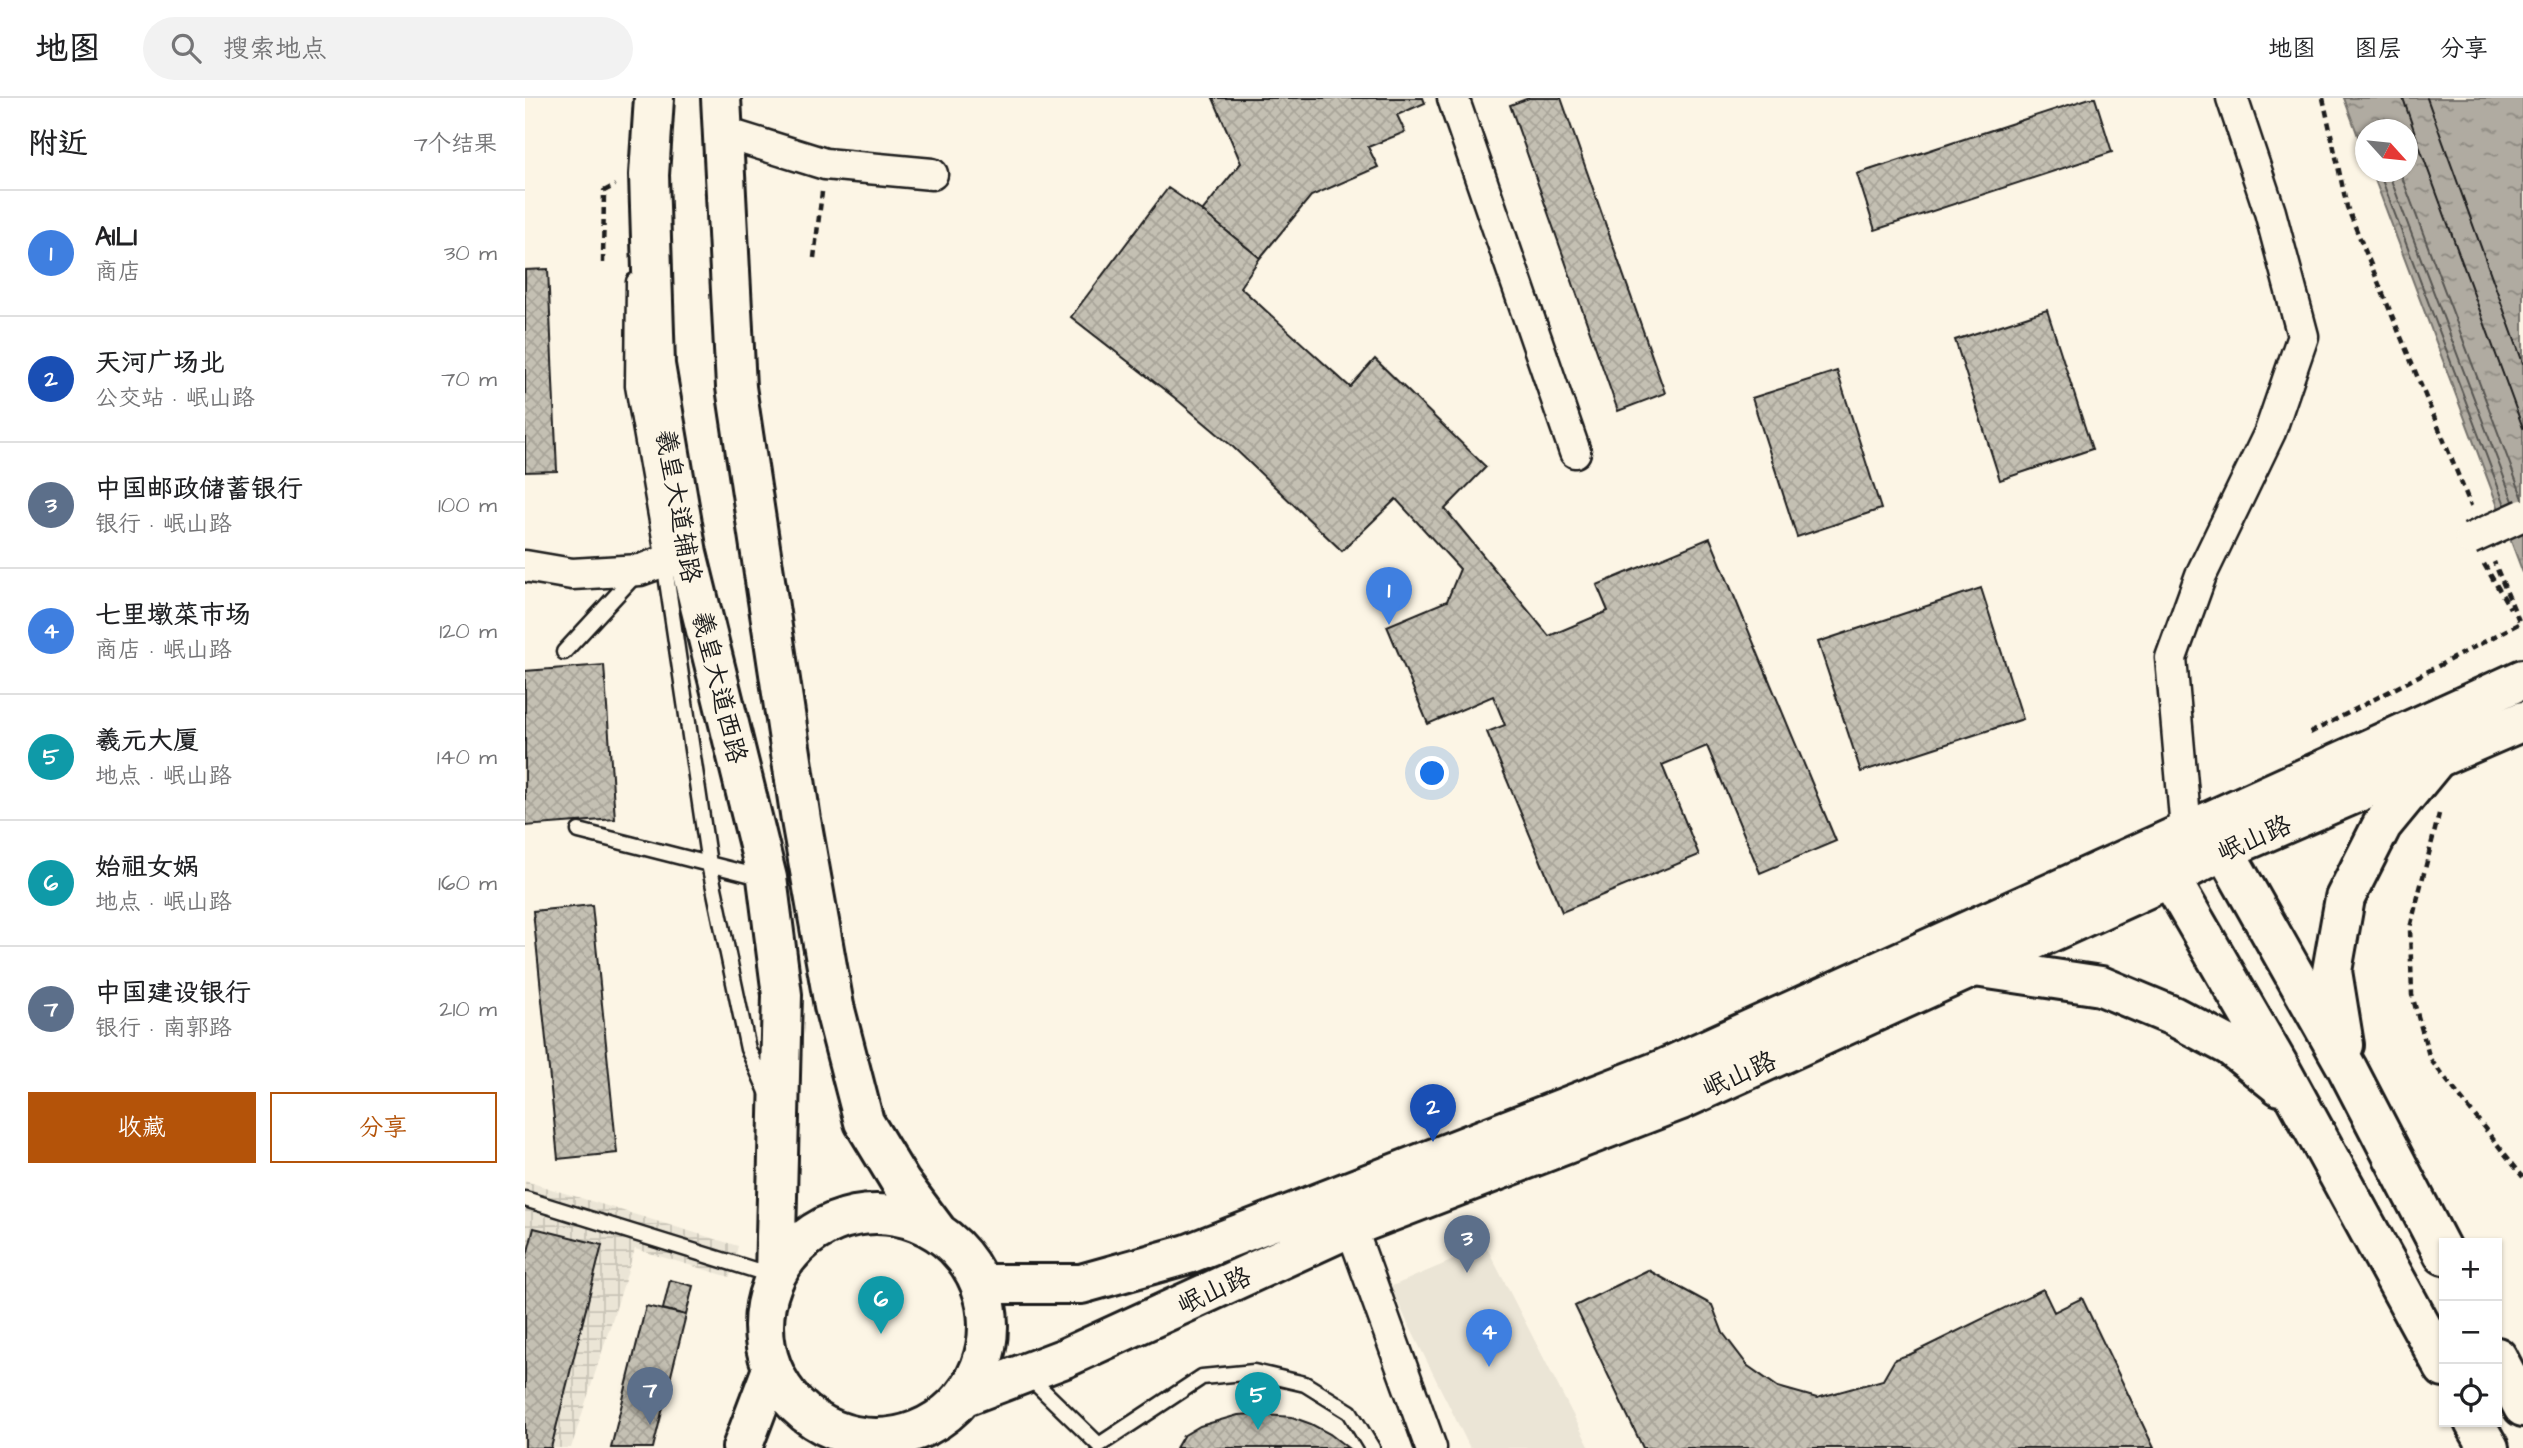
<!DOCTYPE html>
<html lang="zh">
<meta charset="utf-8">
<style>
body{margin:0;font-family:"Architects Daughter","LXGW WenKai TC",sans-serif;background:#f2f2f2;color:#202124}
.controls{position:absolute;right:21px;bottom:21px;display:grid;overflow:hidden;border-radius:0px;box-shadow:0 2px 5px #0004}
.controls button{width:63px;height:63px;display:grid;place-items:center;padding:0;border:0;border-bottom:2px solid #e0e0e0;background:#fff;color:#202124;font:35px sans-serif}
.compass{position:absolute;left:1830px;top:21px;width:63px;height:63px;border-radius:50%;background:#fff;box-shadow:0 2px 5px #0004;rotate:117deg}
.you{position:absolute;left:908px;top:676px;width:24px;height:24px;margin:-18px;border:5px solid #fff;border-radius:50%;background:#1a73e8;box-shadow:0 0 0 10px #1a73e833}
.badge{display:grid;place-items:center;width:46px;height:46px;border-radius:50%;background:#b45309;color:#fff;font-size:23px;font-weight:700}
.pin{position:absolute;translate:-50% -58px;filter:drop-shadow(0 2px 4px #0008)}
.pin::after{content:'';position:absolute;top:37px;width:24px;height:21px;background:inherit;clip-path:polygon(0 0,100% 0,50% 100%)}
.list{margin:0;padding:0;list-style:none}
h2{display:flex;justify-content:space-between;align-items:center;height:91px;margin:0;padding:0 28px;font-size:30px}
h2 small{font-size:23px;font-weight:400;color:#757577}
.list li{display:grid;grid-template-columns:46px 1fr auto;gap:21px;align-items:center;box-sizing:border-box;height:126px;padding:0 28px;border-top:2px solid #e0e0e0}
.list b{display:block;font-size:26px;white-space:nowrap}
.list p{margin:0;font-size:23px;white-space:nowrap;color:#757577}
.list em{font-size:23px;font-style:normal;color:#757577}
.actions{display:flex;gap:14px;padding:21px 28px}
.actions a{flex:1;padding:16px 0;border:2px solid #b45309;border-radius:0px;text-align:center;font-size:24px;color:#b45309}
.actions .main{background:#b45309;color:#fff}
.icon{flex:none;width:38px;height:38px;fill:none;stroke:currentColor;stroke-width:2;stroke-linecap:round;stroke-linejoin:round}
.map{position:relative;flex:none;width:1998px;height:1350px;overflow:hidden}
header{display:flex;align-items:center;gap:42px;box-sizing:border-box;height:98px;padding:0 35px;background:#fff;border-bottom:2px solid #e0e0e0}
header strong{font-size:33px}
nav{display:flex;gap:38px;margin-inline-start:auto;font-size:24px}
.search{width:490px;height:63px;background:#f2f2f2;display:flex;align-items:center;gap:18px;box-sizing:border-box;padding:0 24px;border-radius:38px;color:#757577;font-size:26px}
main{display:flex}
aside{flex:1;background:#fff}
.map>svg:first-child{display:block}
.built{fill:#ebe5d6}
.industrial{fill:url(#industrial-grid)}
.water{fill:url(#water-ripples);stroke:#75726c;stroke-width:2}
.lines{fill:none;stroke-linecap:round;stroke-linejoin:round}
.shore{stroke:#575551;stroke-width:2}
.building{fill:url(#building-cross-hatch);stroke:#1c1c1c;stroke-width:2}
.lane-casing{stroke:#1c1c1c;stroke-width:19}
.street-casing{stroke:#1c1c1c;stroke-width:35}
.primary-casing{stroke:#1c1c1c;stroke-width:44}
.highway-casing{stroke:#1c1c1c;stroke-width:44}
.path{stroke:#1c1c1c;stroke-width:4.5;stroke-dasharray:7 5;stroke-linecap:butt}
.lane{stroke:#fcf5e5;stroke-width:14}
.street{stroke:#fcf5e5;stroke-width:30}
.primary{stroke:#fcf5e5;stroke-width:38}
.highway{stroke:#fcf5e5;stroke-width:38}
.tram{stroke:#1c1c1c;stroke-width:2}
.street-bridge-casing{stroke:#1c1c1c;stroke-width:35;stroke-linecap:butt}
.street-bridge{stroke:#fcf5e5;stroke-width:30}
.labels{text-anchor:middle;stroke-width:5;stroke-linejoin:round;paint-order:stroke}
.street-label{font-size:26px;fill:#1c1c1c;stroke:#fcf5e5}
</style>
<header>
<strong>地图</strong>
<div class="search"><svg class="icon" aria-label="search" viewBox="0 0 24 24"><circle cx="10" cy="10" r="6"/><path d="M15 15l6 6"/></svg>搜索地点</div>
<nav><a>地图</a><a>图层</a><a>分享</a></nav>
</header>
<main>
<aside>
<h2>附近<small>7个结果</small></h2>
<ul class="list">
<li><span class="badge" style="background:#3f7fe0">1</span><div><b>AILI</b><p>商店</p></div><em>30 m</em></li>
<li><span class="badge" style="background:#1a4fb4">2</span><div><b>天河广场北</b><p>公交站 · 岷山路</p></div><em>70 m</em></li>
<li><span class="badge" style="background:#5c6f8a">3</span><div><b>中国邮政储蓄银行</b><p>银行 · 岷山路</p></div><em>100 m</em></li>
<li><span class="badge" style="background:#3f7fe0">4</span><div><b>七里墩菜市场</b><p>商店 · 岷山路</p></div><em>120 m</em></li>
<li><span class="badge" style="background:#0f9aa8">5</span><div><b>羲元大厦</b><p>地点 · 岷山路</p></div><em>140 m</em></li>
<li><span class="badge" style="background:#0f9aa8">6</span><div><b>始祖女娲</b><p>地点 · 岷山路</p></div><em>160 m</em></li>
<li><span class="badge" style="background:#5c6f8a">7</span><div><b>中国建设银行</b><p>银行 · 南郭路</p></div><em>210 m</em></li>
</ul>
<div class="actions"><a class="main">收藏</a><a>分享</a></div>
</aside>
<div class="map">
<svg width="1998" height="1350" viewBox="0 0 1998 1350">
<defs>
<pattern id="industrial-grid" width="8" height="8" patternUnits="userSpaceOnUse" patternTransform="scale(1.75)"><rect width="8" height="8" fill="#ebe5d6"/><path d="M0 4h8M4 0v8" fill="none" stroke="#c9c4b7"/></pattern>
<pattern id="water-ripples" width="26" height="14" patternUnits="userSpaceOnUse" patternTransform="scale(1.75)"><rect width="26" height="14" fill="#b0aba1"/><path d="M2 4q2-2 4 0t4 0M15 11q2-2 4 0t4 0" fill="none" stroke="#8e8a82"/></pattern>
<pattern id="building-cross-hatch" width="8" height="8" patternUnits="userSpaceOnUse" patternTransform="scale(1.75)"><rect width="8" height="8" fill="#c4c0b3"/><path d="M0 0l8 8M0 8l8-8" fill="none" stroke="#a8a499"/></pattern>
</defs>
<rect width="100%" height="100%" fill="#fcf5e5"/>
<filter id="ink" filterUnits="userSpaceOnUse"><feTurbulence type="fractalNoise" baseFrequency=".0143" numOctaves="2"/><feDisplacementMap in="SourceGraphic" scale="14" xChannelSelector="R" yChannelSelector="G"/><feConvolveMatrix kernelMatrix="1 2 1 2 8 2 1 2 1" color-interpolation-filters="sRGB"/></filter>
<g filter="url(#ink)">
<path class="built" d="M961 1148 1065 1350H945L865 1189Z"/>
<path class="industrial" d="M0 1083 213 1148 205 1179 110 1151 46 1350H0Z"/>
<path class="water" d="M1819 0H1998V475L1847 74H1882V32H1840V57Z"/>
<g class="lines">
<path class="shore" d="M1854 74 1980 407
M1863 74 1988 403
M1875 74 1998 401"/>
</g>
<path class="building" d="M688 0H898L900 5 872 17 880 34 843 49 853 69 786 98 735 160 677 113 716 65Z
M1004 0H1036L1140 295 1093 313 985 7Z
M1565 0H1570L1587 54 1350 132 1332 76Z
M643 90 677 113 735 160 715 189 825 289 850 261 961 369 920 411 1024 538 1083 513 1072 487 1185 440 1311 743 1235 775 1182 648 1137 667 1174 757 1037 814 962 634 980 627 968 598 903 626 862 528 922 503 935 471 871 401 817 453 708 349 650 300 546 219Z
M23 171 32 373 0 374V172Z
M1522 212 1567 351 1475 382 1430 242Z
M1312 273 1356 411 1272 439 1227 300Z
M1456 490 1498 621 1336 674 1293 544Z
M79 567 90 721 0 728V573Z
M67 807 92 1055 33 1061 8 813Z
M9 1130 77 1147 26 1350H0V1165Z
M1123 1172 1187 1207 1198 1235 1223 1268 1253 1289 1292 1300 1358 1282 1370 1261 1386 1256 1518 1191 1529 1214 1557 1200 1629 1350H1118L1050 1208Z
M145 1182 168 1188 161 1217 138 1211Z
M121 1208 161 1217 128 1350H86Z
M729 1316 767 1319 786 1326 805 1336 823 1350H651L658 1338 675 1328 713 1317Z"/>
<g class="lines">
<defs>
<path id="lane" d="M109 183 108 288 139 463 184 766 223 951 243 996
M39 554 112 475
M54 733 239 780
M0 1101 249 1178
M501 1276 574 1347 677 1279 729 1274 780 1286 825 1314 847 1350"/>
<path id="street" d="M928 0 1050 354
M197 34 300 66 407 76
M0 468 47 476 115 472 162 455
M1661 732 1646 560 1676 477 1745 334 1778 238 1745 114 1707 0
M826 1129 906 1350"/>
<path id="primary" d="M129 0 124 77 130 267 162 455 242 780 257 897 250 1179
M196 0 211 289 276 722 309 908 339 1024 376 1085 411 1132
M239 1228a112 112 0 1 1 224 0a112 112 0 1 1-224 0Z
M456 1186H556L663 1156 1136 972 1998 581
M440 1298 540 1260 826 1129 1156 1002 1645 780 1699 752 1998 623
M217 1350 247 1271"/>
<path id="highway" d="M1450 869 1576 888 1648 918 1705 948 1755 988
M1819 947 1807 873 1820 800 1857 727 1913 659
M1919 1157 1822 970 1699 752 1661 732 1645 780 1755 970 1919 1270
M1972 1259 1998 1309
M1949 1324 1964 1350"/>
</defs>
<use href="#lane" class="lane-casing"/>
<use href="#street" class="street-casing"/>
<use href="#primary" class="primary-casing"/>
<use href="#highway" class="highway-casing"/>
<path class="path" d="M1798 0 1822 109 1946 408
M289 160 297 94
M78 165 79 93 90 87
M1959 466 1985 510
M1785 635 1995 525 1969 464
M1914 716 1885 830 1887 897 1905 961 1998 1079"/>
<use href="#lane" class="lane"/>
<use href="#street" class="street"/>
<use href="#primary" class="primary"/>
<use href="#highway" class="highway"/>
<path class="tram" d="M1878 0 1895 50 1998 330
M1902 0 1998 265"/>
<defs>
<path id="street-bridge" d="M1945 441 1998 417"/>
</defs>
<use href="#street-bridge" class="street-bridge-casing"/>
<use href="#street-bridge" class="street-bridge"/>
</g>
</g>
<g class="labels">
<g class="street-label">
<text transform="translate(154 408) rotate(80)" y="9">羲皇大道辅路</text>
<text transform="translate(195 589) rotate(76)" y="9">羲皇大道西路</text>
<text transform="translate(1729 740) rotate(-24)" y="9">岷山路</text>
<text transform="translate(1214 976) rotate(-24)" y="9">岷山路</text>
<text transform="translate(689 1192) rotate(-25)" y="9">岷山路</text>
</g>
</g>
</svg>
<div class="controls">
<button>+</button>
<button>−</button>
<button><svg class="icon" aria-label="locate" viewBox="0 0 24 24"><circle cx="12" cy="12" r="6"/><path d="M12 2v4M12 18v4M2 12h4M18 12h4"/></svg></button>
</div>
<svg class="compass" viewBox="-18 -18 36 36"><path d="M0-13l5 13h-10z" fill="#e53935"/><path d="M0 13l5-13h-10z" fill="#757577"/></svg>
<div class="you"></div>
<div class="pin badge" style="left:864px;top:527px;background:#3f7fe0">1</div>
<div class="pin badge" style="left:908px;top:1044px;background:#1a4fb4">2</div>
<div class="pin badge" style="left:942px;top:1175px;background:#5c6f8a">3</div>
<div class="pin badge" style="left:964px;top:1269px;background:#3f7fe0">4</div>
<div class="pin badge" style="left:733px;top:1332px;background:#0f9aa8">5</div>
<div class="pin badge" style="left:356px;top:1236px;background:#0f9aa8">6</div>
<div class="pin badge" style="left:125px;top:1327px;background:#5c6f8a">7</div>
</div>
</main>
